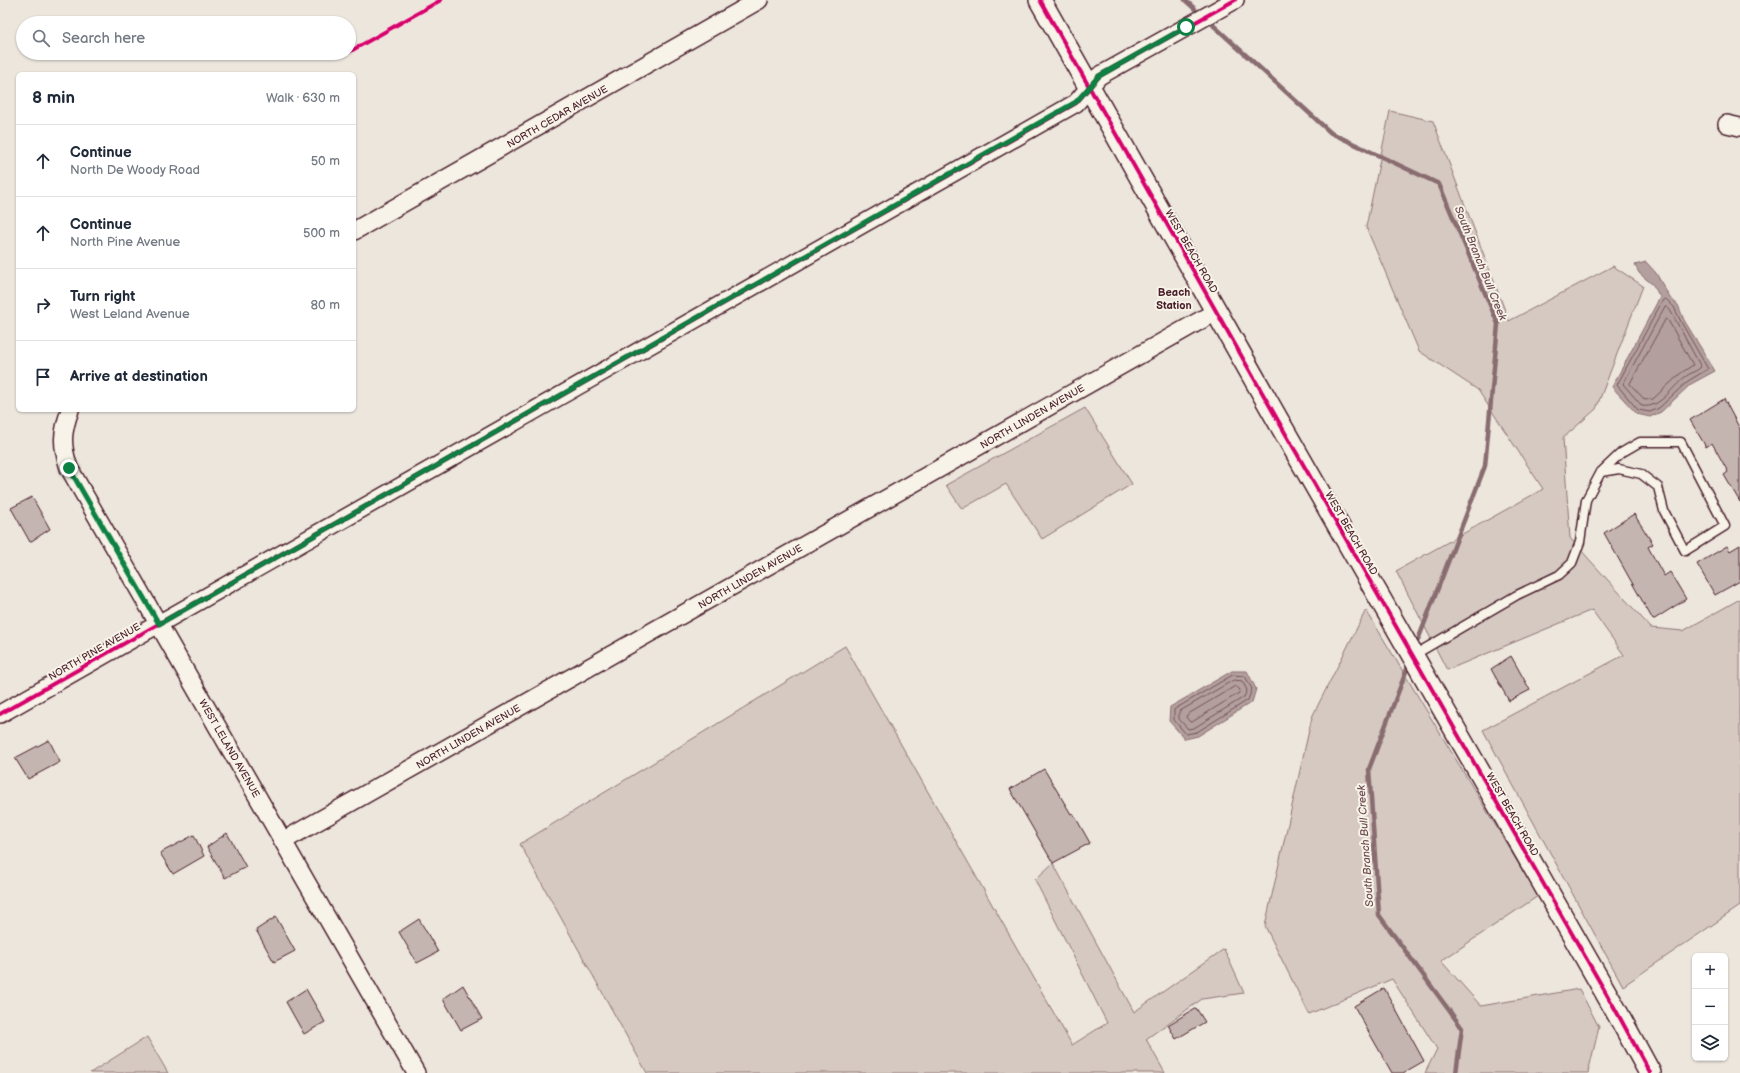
<!DOCTYPE html>
<meta charset="utf-8">
<style>
body{margin:0;font-family:"Balsamiq Sans",sans-serif;background:#f6f6f7;color:#1f2937}
.controls{position:absolute;right:12px;bottom:12px;display:grid;overflow:hidden;border-radius:6px;box-shadow:0 1px 3px #0004}
.controls button{width:36px;height:36px;display:grid;place-items:center;padding:0;border:0;border-bottom:1px solid #e0e1e3;background:#fff;color:#1f2937;font:20px sans-serif}
.stop{position:absolute;width:12px;height:12px;margin:-9px;border:3px solid #0b8043;border-radius:50%;background:#fff}
.stop.end{background:#0b8043;border-color:#fff;box-shadow:0 1px 4px #0008}
.list{margin:0;padding:0;list-style:none}
h2{display:flex;justify-content:space-between;align-items:center;height:52px;margin:0;padding:0 16px;font-size:17px}
h2 small{font-size:13px;font-weight:400;color:#747a83}
.list li{display:grid;grid-template-columns:26px 1fr auto;gap:12px;align-items:center;box-sizing:border-box;height:72px;padding:0 16px;border-top:1px solid #e0e1e3}
.list b{display:block;font-size:15px;white-space:nowrap}
.list p{margin:0;font-size:13px;white-space:nowrap;color:#747a83}
.list em{font-size:13px;font-style:normal;color:#747a83}
.icon{flex:none;width:22px;height:22px;fill:none;stroke:currentColor;stroke-width:2;stroke-linecap:round;stroke-linejoin:round}
.map{position:relative;flex:none;width:1740px;height:1073px;overflow:hidden}
.search{position:absolute;background:#fff;box-shadow:0 1px 3px #0004;left:16px;top:16px;width:340px;height:44px;display:flex;align-items:center;gap:10px;box-sizing:border-box;padding:0 14px;border-radius:22px;color:#747a83;font-size:15px}
.panel{position:absolute;background:#fff;box-shadow:0 1px 3px #0004;left:16px;top:72px;width:340px;height:340px;border-radius:6px}
.map>svg:first-child{display:block}
.green{fill:#d5c9c2;stroke:#907476}
.water{fill:#b39f9d;stroke:#896c6f}
.lines{fill:none;stroke-linecap:round;stroke-linejoin:round}
.shore{stroke:#745259;stroke-width:1}
.stream{stroke:#896c6f;stroke-width:4.5}
.building{fill:#c4b5b0;stroke:#4a1f2b}
.service-casing{stroke:#4a1f2b;stroke-width:11}
.minor-casing{stroke:#4a1f2b;stroke-width:20}
.tertiary-casing{stroke:#4a1f2b;stroke-width:24}
.service{stroke:#f7f3e8;stroke-width:8}
.minor{stroke:#f7f3e8;stroke-width:17}
.tertiary{stroke:#f7f3e8;stroke-width:21}
.cycleway-casing{stroke:#f7f3e8;stroke-width:6}
.cycleway{stroke:#d6006c;stroke-width:4}
.route{stroke:#0b8043;stroke-width:5}
.labels{text-anchor:middle;stroke-width:4;stroke-linejoin:round;paint-order:stroke}
.street-label{font-size:10px;fill:#4a1f2b;stroke:#f7f3e8}
.water-label{font-size:11px;font-style:italic;fill:#6f4c53;stroke:#f7f3e8}
.neighbourhood-label{font-size:11px;font-weight:bold;fill:#4a1f2b;stroke:#f7f3e8}
</style>
<div class="map">
<svg width="1740" height="1073" viewBox="0 0 1740 1073">
<rect width="100%" height="100%" fill="#ece6dd"/>
<filter id="ink" filterUnits="userSpaceOnUse"><feTurbulence type="fractalNoise" baseFrequency=".025" numOctaves="2"/><feDisplacementMap in="SourceGraphic" scale="8" xChannelSelector="R" yChannelSelector="G"/><feConvolveMatrix kernelMatrix="1 2 1 2 8 2 1 2 1" color-interpolation-filters="sRGB"/></filter>
<g filter="url(#ink)">
<path class="green" d="M1390 111 1433 121 1509 321 1613 266 1643 286 1596 409 1563 438 1570 538 1651 628 1683 631 1740 599V906L1623 986 1483 730 1624 655 1592 610 1447 670 1396 571 1543 489 1478 390 1419 351 1366 227Z
M1085 408 1132 484 1042 539 1006 484 962 509 946 485Z
M1366 610 1538 896 1441 961 1481 1006 1579 989 1599 1027 1588 1073H1425L1437 1049 1392 979 1309 1014 1265 926 1312 717Z
M845 646 1072 1045 1107 1023 1035 880 1053 863 1134 1012 1224 949 1244 993 1202 999 1146 1039 1165 1073H647L520 844Z
M147 1037 168 1073H90Z"/>
<path class="water" d="M1646 262 1656 273 1670 298 1678 305 1684 320 1715 371 1691 384 1661 412 1650 417 1637 414 1612 387 1660 297 1653 285 1639 273 1635 265Z
M1232 671H1247L1256 689 1252 702 1198 736 1185 739 1169 721 1170 707Z"/>
<g class="lines">
<path class="shore" d="M1666 299 1674 307 1681 322 1708 369 1688 381 1659 408 1650 412 1638 410 1617 385 1663 300Z
M1667 307 1670 310 1701 367C1697 371 1690 373 1685 377 1672 387 1660 409 1642 406L1623 384 1664 308Z
M1666 319 1668 320 1693 365 1681 373 1653 399 1645 400 1630 384Z
M1233 675 1245 676 1252 689 1248 700 1197 732 1186 734 1174 720V710Z
M1234 680 1242 681 1247 690 1244 697 1194 728 1188 729 1179 719V712Z
M1236 686 1240 690 1239 693 1192 722H1190L1186 717 1187 715Z"/>
<path class="stream" d="M1185 0 1195 9
M1213 25 1331 133 1439 184 1498 324 1485 466 1418 640
M1407 669 1369 769 1379 915 1462 1028 1456 1073"/>
</g>
<path class="building" d="M1724 399 1740 429V502L1724 475 1728 472 1712 443 1706 447 1690 420Z
M32 497 50 529 30 542 11 508Z
M1634 514 1653 544 1648 547 1664 576 1670 572 1686 599 1653 620 1604 533Z
M1740 545V581L1715 595 1697 564 1727 546 1730 551Z
M1511 656 1530 690 1509 701 1491 669Z
M49 740 60 762 28 779 15 758Z
M1044 769 1071 814 1073 813 1090 843 1053 863 1010 789Z
M227 833 246 867 225 878 207 847Z
M194 835 204 856 173 874 160 853Z
M276 917 295 951 274 962 256 930Z
M419 919 438 952 417 963 399 932Z
M463 985 482 1019 461 1030 443 999Z
M1384 988 1424 1061 1403 1073H1392L1354 1006Z
M306 989 325 1022 304 1034 286 1002Z
M1196 1008 1205 1022 1176 1039 1168 1025Z"/>
<g class="lines">
<defs>
<path id="service" d="M1414 655 1517 595 1559 575 1572 563 1580 542 1586 500 1601 472 1621 453 1640 442H1681L1725 526 1685 551 1664 511 1658 487 1641 474 1619 469 1601 472"/>
<path id="minor" d="M1727 124 1740 127
M354 231 759 0
M70 410C62 433 61 444 69 468L416 1073
M0 714 1076 103 1099 76 1235 0
M283 841 1217 311"/>
<path id="tertiary" d="M1040 0 1280 424 1614 1007 1650 1073"/>
</defs>
<use href="#service" class="service-casing"/>
<use href="#minor" class="minor-casing"/>
<use href="#tertiary" class="tertiary-casing"/>
<use href="#service" class="service"/>
<use href="#minor" class="minor"/>
<use href="#tertiary" class="tertiary"/>
<defs>
<path id="cycleway" d="M1040 0 1280 424 1614 1007 1650 1073
M349 52 441 0
M0 714 1076 103 1099 76 1235 0"/>
</defs>
<use href="#cycleway" class="cycleway-casing"/>
<use href="#cycleway" class="cycleway"/>
</g>
</g>
<g class="lines" filter="url(#ink)">
<path class="route" d="M69 468 159 624 1076 102 1099 76 1186 27"/>
</g>
<g class="labels">
<g class="street-label">
<text transform="translate(557 116) rotate(-30)" y="4">NORTH CEDAR AVENUE</text>
<text transform="translate(1192 251) rotate(60)" y="4">WEST BEACH ROAD</text>
<text transform="translate(1032 416) rotate(-30)" y="4">NORTH LINDEN AVENUE</text>
<text transform="translate(1352 533) rotate(60)" y="4">WEST BEACH ROAD</text>
<text transform="translate(750 576) rotate(-30)" y="4">NORTH LINDEN AVENUE</text>
<text transform="translate(94 651) rotate(-30)" y="4">NORTH PINE AVENUE</text>
<text transform="translate(468 736) rotate(-30)" y="4">NORTH LINDEN AVENUE</text>
<text transform="translate(230 748) rotate(60)" y="4">WEST LELAND AVENUE</text>
<text transform="translate(1513 814) rotate(60)" y="4">WEST BEACH ROAD</text>
</g>
<g class="water-label">
<text transform="translate(1481 263) rotate(68)" y="4">South Branch Bull Creek</text>
<text transform="translate(1365 846) rotate(-94)" y="4">South Branch Bull Creek</text>
</g>
<g class="neighbourhood-label">
<text x="1174" y="296">Beach<tspan x="1174" dy="13">Station</tspan></text>
</g>
</g>
</svg>
<div class="controls">
<button>+</button>
<button>−</button>
<button><svg class="icon" aria-label="layers" viewBox="0 0 24 24"><path d="M12 4l9 5-9 5-9-5zM3 14l9 5 9-5"/></svg></button>
</div>
<div class="stop" style="left:1186px;top:27px"></div>
<div class="stop end" style="left:69px;top:468px"></div>
<div class="search"><svg class="icon" aria-label="search" viewBox="0 0 24 24"><circle cx="10" cy="10" r="6"/><path d="M15 15l6 6"/></svg>Search here</div>
<section class="panel">
<h2>8 min<small>Walk · 630 m</small></h2>
<ul class="list">
<li><svg class="icon" aria-label="ahead" viewBox="0 0 24 24"><path d="M12 20V5M6 11l6-6 6 6"/></svg><div><b>Continue</b><p>North De Woody Road</p></div><em>50 m</em></li>
<li><svg class="icon" aria-label="ahead" viewBox="0 0 24 24"><path d="M12 20V5M6 11l6-6 6 6"/></svg><div><b>Continue</b><p>North Pine Avenue</p></div><em>500 m</em></li>
<li><svg class="icon" aria-label="right" viewBox="0 0 24 24"><path d="M7 20v-9h11M14 6l5 5-5 5"/></svg><div><b>Turn right</b><p>West Leland Avenue</p></div><em>80 m</em></li>
<li><svg class="icon" aria-label="arrive" viewBox="0 0 24 24"><path d="M6 21V4h12l-3 4 3 4H6"/></svg><div><b>Arrive at destination</b></div></li>
</ul>
</section>
</div>
